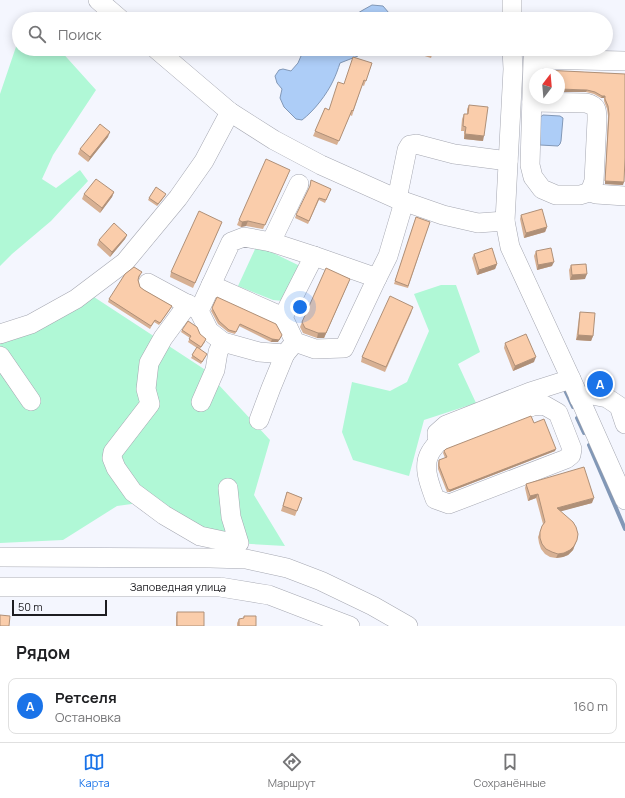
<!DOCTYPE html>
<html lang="ru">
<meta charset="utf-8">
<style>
body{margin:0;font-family:Manrope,sans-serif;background:#f6f6f6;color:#202124}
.compass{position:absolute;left:529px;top:68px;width:36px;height:36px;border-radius:50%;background:#fff;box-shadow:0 2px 10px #0003;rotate:16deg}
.scale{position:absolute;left:12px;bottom:10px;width:95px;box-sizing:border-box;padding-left:4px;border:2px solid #1d1d21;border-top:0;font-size:11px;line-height:14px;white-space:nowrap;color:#1d1d21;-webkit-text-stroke:3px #f4f6fe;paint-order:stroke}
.you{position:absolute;left:300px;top:307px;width:14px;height:14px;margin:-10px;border:3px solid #fff;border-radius:50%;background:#1a73e8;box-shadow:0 0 0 6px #1a73e833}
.badge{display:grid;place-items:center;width:26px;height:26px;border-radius:50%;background:#1a73e8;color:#fff;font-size:13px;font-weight:700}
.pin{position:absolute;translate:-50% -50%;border:2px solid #fff;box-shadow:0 1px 4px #0006}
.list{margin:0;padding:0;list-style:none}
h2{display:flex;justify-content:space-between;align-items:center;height:52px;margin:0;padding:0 16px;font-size:17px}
h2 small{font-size:13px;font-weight:400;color:#757577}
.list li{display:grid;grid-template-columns:26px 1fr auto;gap:12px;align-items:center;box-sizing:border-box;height:56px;margin:0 8px 8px;padding:0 8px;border:1px solid #e0e0e0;border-radius:8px}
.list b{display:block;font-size:15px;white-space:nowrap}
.list p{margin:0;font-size:13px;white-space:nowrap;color:#757577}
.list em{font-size:13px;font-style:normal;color:#757577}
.icon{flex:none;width:22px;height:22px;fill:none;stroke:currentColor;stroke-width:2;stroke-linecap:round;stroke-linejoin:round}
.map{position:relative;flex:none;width:625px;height:626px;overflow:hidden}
.search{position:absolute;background:#fff;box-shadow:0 2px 10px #0003;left:12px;right:12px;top:12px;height:44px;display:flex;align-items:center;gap:10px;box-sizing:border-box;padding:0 14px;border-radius:22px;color:#757577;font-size:15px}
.sheet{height:116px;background:#fff}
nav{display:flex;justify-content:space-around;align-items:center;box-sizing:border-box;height:56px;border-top:1px solid #e0e0e0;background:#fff;font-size:11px;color:#757577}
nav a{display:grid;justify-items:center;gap:2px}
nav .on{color:#1a73e8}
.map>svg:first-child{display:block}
.green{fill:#b0f8d6}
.water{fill:#adcdf7;stroke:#8298b7}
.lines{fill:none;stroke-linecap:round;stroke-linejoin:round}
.stream{stroke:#8298b7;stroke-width:4}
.minor-casing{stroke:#a5a7b1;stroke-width:20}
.minor{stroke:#fff;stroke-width:19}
.wall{fill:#d7b093}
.shaded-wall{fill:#af9078}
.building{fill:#facdab;stroke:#af9078}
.labels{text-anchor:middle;stroke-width:4;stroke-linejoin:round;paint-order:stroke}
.street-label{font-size:11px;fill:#1d1d21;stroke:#f4f6fe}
</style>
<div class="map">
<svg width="625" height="626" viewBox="0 0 625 626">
<rect width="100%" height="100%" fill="#f4f6fe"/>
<path class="green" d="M19 38V49H59L96 90 53 155 42 179 56 188 80 170 88 181 51 221 12 254 0 266V94Z
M256 247 267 250 300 266 283 301 273 300 238 286Z
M441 285H456L480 352 458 364 476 403 424 420 409 476 353 460 342 432 352 382 390 391 407 382 429 331 414 294Z
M94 297 204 369 270 440 254 495 285 546 198 541 139 503 117 506 63 540 0 543V342Z"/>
<path class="water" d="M372 5 383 6 389 13V19H334L339 17 353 16 363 10Z
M304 49H365L358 56 340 63C338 69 336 75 333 81 327 94 314 111 302 120L296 119 284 107 280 98 282 89 277 83 275 76 279 70 283 69 291 71 298 63Z
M543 115 560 116 563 118 561 141 560 144 558 146 540 145 539 118Z"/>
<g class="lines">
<path class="stream" d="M563 386 573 407
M577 418 584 433
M589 445 625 529"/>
<defs>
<g id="minor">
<path d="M98 0 120 19"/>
<path d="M512 0V19"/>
<path d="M156 49 230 112 274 140 321 165 397 199 443 215 478 223 505 221"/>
<path d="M512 49 513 69 505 221 510 247 571 379 625 500"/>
<path d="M625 61 533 59 530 165 533 177 542 189 556 195H580L590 192 596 194 625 196"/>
<path d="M532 102 586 103C597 106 597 109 597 120L594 181 590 192"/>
<path d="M397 199 407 150 410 145 416 144 454 154 508 161"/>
<path d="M271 242 299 184"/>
<path d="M314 256 377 278 388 256 404 202"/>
<path d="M148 283 198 310"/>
<path d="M211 285 199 311 209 331 223 342 259 352 285 354 295 342"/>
<path d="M188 304 163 338 149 363 146 389 150 404 113 452 112 458 116 468 133 492 164 515 200 536 228 542 239 543 231 517 228 488"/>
<path d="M283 317 314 256 271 242 244 237 231 242 211 285 283 317 295 342 315 349 344 348 377 278"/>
<path d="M0 334 31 324 76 299 125 262 178 198 204 161 230 112"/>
<path d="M0 356 31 401"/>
<path d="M579 398 592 395 607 398 619 406 625 424"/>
<path d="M201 402 215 370 218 352 223 342"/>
<path d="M544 405 558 413 572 449 571 455 566 459 449 504 435 499C430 485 422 467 430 453 432 449 435 446 438 442L533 406Z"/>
<path d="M259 420 271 388 285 354"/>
<path d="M438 442 437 433 446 425 530 392 571 379"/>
<path d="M0 557 210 558 246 559 287 568 321 581 373 606 408 626"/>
<path id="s1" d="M0 587H220L269 595 350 626"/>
</g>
</defs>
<use href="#minor" class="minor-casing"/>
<use href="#minor" class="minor"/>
</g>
<path class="wall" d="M413 49H434L431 58 412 52Z
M372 63 364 86 362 85 352 116 350 115 337 145 313 136 325 108 329 110 344 84Z
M544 70 625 74 623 185 605 184 608 116 607 109 604 101V98H601L594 94 586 92 559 74H544Z
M469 105 483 141 464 139V131H461L462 119 464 114H467V109Z
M108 137 88 162 78 154 80 149Z
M288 175 263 229 246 226 241 227 237 225 239 220Z
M331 189 325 203 319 200 308 224 295 218 296 215Z
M114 192 112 197 100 213 82 199 84 194Z
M165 196 157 206 148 200 149 198Z
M521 215 547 227 545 232 524 238 520 219Z
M416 217 430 222 408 288 394 284Z
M222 222 193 288 170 277 171 272Z
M127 235 125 239 110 257 97 245 99 240Z
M536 251 552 266 537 270 534 256Z
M474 254 497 264 495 269 477 275 472 258Z
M571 265 585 279 570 280 569 270Z
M141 274 138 280 140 287 144 290 172 306 171 308 159 325 154 322 150 329 108 302 109 299Z
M350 279 324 338H317L303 333 300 327 302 322Z
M217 297 278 342H271L239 326 235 334 228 332 218 324 211 311Z
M412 311 385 372 361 362 362 357Z
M580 312 593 336 591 341 576 340 579 317Z
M182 330 205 342 200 349 206 356 201 364 191 358 197 348 188 342 190 338 181 332Z
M505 343 534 362 513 371 504 348Z
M534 423 555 451 449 492H447L438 469V463L439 460 445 458 443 453 444 451Z
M526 484 592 503 560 511 575 544 573 550 568 555 563 557 556 558 550 557 545 554 541 549 539 543 538 537 543 524 536 498 528 501 525 488Z
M287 492 302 498 295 516 281 511Z
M177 612 204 626H176V617Z
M244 616 256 626H237V623L239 619H243Z"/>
<path class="shaded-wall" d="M559 89 587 90 586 92H559Z
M602 96H605L604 98H601Z
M110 132 108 137 88 162 90 157Z
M465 134 484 136 483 141 464 139Z
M605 181 624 182 623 185 605 184Z
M114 192 112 197 100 213 102 208Z
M166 194 165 196 157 206 158 204Z
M248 221 246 226 241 227 242 222Z
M547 227 545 232 524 238 526 233Z
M127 235 125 239 110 257 112 252Z
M554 262 552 266 537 270 538 265Z
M497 264 495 269 477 275 479 270Z
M587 274 585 279 570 280 572 275Z
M350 279 324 338H317L318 333Z
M282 335 278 342H271L272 339Z
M578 335 593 336 591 341 576 340Z
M536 357 534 362 513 371 515 366Z
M556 449 555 451 449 492 450 490Z
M538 494 536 498 528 501 530 496Z
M594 498 592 503 555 513 557 508Z
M577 540 573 550 568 555 563 557 556 558 558 554Z"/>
<path class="building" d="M423 17 429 19H422Z
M421 49H434L433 53Z
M353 57 372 63 366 81 364 80 353 111 352 110 339 141 315 131 325 108 329 110 338 82 344 84Z
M544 70 625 74V158L624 182 605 181 609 114 608 106 605 99V96H602L595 92 587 90 559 89V74H544Z
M469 105 488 107 484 136 465 134 466 127 463 126 464 114H468Z
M100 124 110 132 90 157 80 149Z
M266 159 290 170 265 225 248 221 242 222 239 220Z
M96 179 114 192 102 208 84 194Z
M311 180 331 189 326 200 319 198 309 221 296 215 310 186Z
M156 187 166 194 158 204 149 198Z
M542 209 547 227 526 233 521 215Z
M199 211 222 222 195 283 171 272Z
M416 217 430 222 408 286 395 281Z
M114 223 127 235 112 252 99 240Z
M492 248 497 264 479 270 474 254Z
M551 248 554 262 538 265 536 251Z
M586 264 587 274 572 275 571 265Z
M134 267 142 272 139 276 138 280 140 287 144 290 172 306 160 323 155 320 151 326 109 299 125 274Z
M326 268 350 279 326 333H318L305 328 302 322Z
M390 296 413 307 386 367 362 357Z
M217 297 276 324 282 335 279 340 272 339 240 324 236 332 229 330 219 321 212 308Z
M580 312 595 313 593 336 578 335Z
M188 321 197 327 200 334 206 339 201 347 189 339 191 336 182 330Z
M526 334 536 357 515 366 505 343Z
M197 347 207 354 202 362 192 355Z
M531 416 534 423 544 419 556 449 450 490 448 489 439 466V460L447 457 444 451 446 449Z
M584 467 594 498 557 508 573 522 576 527 578 534 577 540 574 546 570 550 564 553 558 554 552 552 546 549 542 544 540 538V532L542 526 545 522 538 494 530 496 526 484Z
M287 492 302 498 297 511 283 506Z
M177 612H204V626H177Z
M0 615 10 616 9 626H0Z
M244 616H256V626H239V619L244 618Z"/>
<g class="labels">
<g class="street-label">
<text dy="4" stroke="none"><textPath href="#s1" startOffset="178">Заповедная улица</textPath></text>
</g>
</g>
</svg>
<svg class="compass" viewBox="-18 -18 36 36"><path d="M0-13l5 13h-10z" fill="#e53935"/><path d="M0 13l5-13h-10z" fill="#757577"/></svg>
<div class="scale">50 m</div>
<div class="you"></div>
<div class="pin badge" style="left:600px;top:384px">A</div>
<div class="search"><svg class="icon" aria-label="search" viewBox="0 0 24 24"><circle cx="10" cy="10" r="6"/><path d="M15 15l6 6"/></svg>Поиск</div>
</div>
<section class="sheet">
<h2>Рядом<small></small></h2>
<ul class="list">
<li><span class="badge">A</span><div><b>Ретселя</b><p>Остановка</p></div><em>160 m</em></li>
</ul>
</section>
<nav>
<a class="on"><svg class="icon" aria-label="map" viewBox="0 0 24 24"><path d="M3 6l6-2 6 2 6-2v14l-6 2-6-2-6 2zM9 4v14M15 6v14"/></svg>Карта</a>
<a><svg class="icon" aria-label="directions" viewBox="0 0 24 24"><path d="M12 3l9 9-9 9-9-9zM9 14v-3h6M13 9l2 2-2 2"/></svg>Маршрут</a>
<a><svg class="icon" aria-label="saved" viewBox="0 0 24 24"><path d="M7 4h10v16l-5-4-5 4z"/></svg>Сохранённые</a>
</nav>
